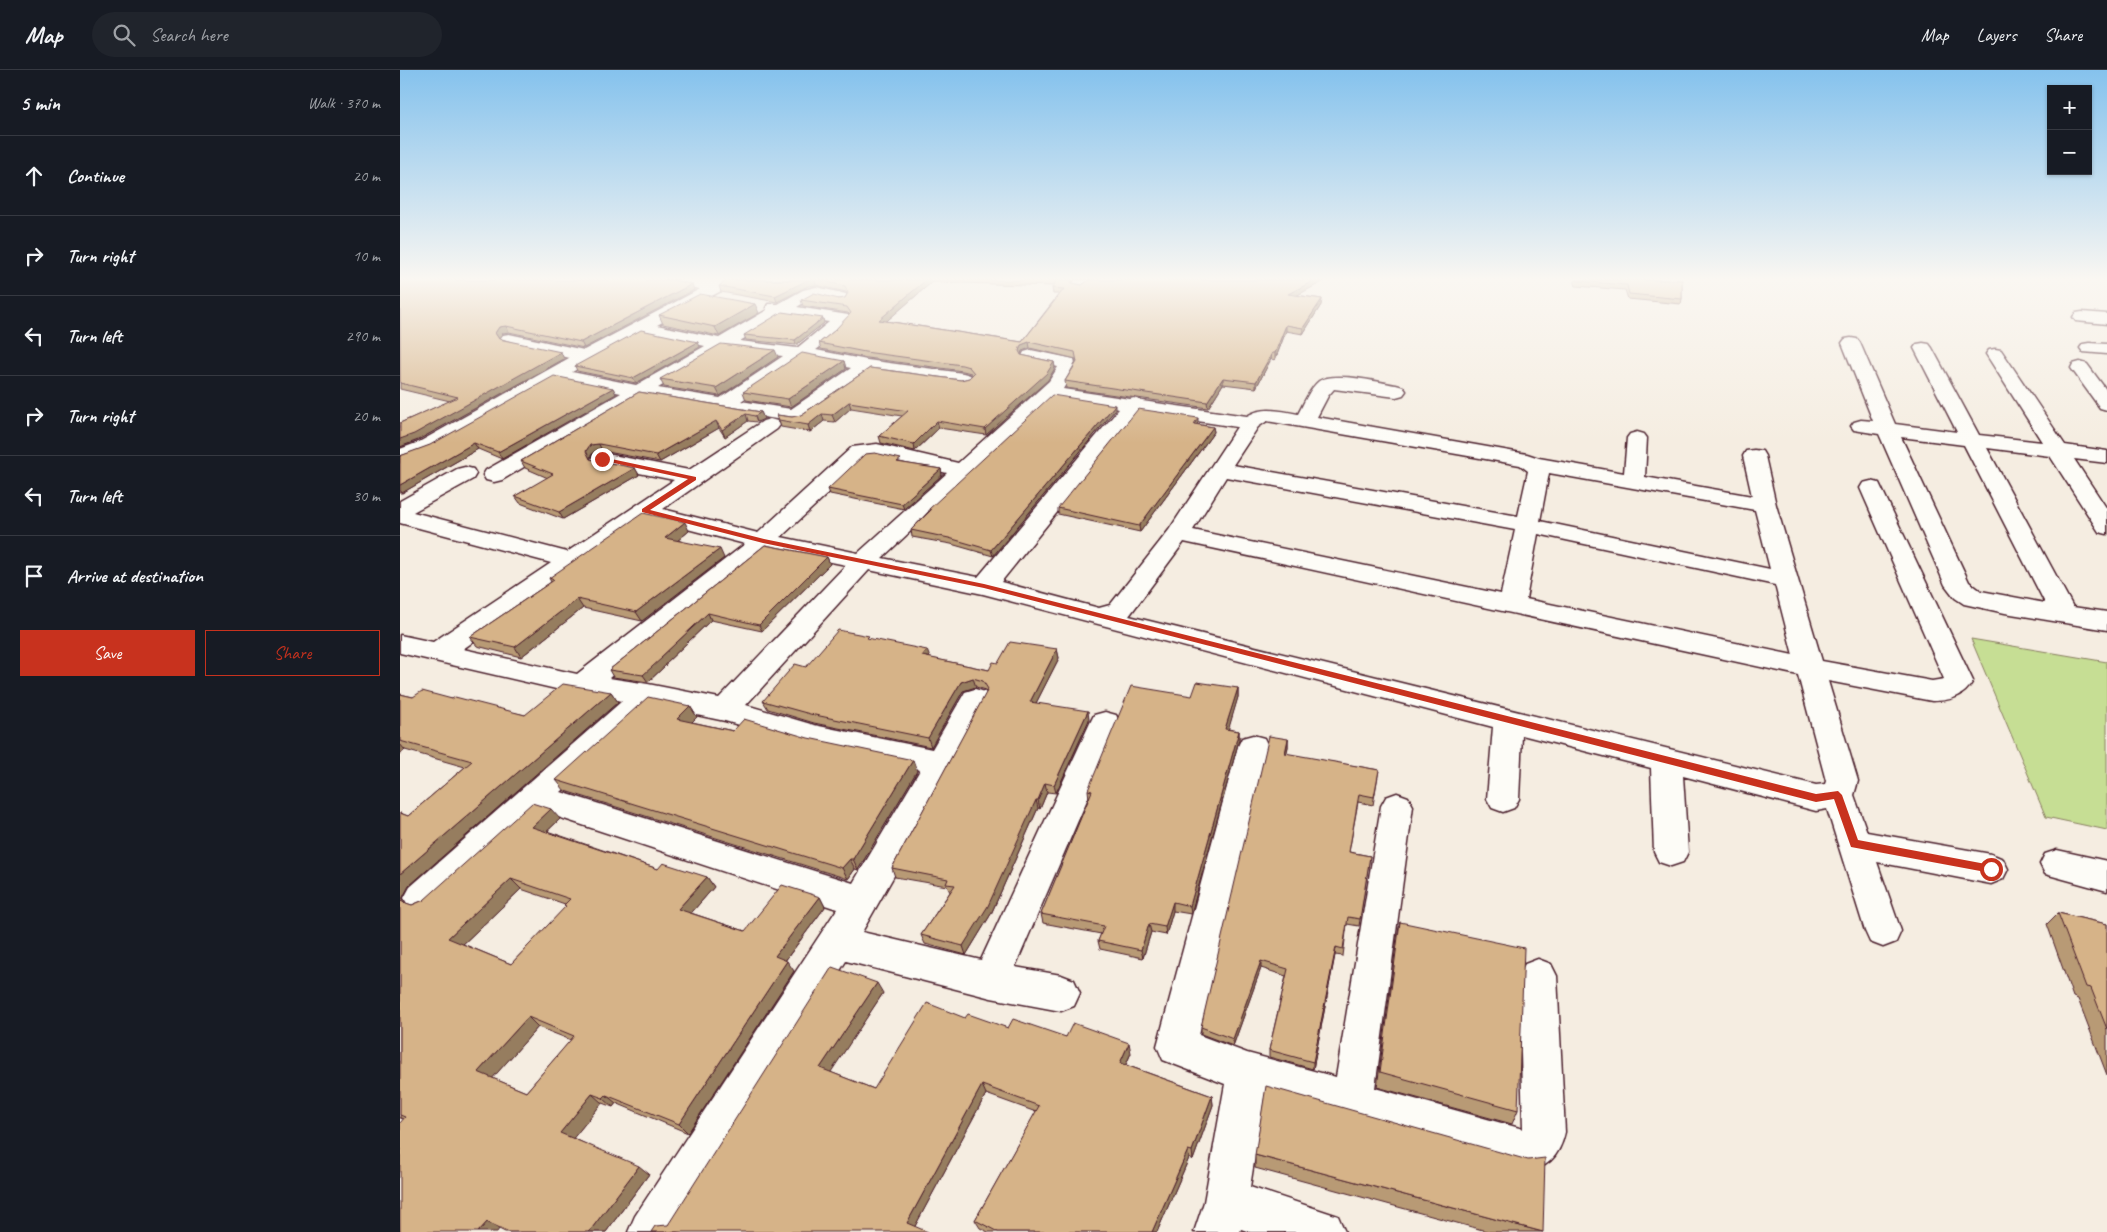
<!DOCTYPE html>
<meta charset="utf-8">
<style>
body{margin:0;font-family:Caveat,sans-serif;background:#20242c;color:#f1f3f6}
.controls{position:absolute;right:15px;top:15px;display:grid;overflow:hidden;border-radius:0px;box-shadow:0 1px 4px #0004}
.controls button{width:45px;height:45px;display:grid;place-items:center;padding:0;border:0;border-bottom:1px solid #363941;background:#171b24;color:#f1f3f6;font:25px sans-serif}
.stop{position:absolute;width:15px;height:15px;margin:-11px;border:4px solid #c8321e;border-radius:50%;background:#fff}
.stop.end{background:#c8321e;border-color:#fff;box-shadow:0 1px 5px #0008}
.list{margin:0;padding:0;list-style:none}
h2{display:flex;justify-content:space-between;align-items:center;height:65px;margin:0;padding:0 20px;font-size:21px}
h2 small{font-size:16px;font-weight:400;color:#9ea1a6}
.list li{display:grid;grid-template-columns:32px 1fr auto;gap:15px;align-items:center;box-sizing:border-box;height:80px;padding:0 20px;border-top:1px solid #363941}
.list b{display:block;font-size:19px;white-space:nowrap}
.list em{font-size:16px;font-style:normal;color:#9ea1a6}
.actions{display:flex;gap:10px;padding:15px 20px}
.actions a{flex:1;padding:11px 0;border:1px solid #c8321e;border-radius:0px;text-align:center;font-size:18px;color:#c8321e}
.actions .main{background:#c8321e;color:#fff}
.icon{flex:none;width:28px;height:28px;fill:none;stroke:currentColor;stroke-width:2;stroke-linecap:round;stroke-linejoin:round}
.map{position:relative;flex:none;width:1707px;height:1162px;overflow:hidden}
header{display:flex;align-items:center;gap:30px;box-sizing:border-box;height:70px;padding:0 25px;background:#171b24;border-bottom:1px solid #363941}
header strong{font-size:24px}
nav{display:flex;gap:28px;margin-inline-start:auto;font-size:18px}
.search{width:350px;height:45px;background:#20242c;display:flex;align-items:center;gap:12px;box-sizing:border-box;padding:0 18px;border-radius:28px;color:#9ea1a6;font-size:19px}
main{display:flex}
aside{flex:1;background:#171b24}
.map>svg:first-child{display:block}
.green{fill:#c6de94;stroke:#887e60}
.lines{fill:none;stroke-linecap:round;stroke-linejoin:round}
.minor-casing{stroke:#4a1f2b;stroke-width:3}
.minor{fill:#fdfcf7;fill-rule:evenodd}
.wall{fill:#b89a75;stroke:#4a1f2b;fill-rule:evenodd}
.shaded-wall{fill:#967d5f;stroke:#4a1f2b}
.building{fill:#d6b388;stroke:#4a1f2b;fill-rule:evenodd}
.route{fill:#c8321e}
</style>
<header>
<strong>Map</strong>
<div class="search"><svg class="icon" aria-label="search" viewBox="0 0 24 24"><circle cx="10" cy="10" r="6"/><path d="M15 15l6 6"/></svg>Search here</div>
<nav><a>Map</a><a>Layers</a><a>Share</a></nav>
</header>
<main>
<aside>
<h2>5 min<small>Walk · 370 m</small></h2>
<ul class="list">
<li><svg class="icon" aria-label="ahead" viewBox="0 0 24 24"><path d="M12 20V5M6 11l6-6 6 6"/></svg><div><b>Continue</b></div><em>20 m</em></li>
<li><svg class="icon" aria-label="right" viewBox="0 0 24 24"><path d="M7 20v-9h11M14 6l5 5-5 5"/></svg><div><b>Turn right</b></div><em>10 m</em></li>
<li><svg class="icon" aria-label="left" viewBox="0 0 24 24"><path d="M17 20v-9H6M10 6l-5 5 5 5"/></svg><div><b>Turn left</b></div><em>290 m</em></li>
<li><svg class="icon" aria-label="right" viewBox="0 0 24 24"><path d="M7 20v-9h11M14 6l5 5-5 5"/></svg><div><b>Turn right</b></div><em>20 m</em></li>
<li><svg class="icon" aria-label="left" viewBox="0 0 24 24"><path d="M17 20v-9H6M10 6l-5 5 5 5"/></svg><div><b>Turn left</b></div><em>30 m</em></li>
<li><svg class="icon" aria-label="arrive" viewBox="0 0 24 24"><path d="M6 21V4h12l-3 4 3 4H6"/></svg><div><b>Arrive at destination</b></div></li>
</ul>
<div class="actions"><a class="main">Save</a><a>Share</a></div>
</aside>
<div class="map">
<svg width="1707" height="1162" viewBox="0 0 1707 1162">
<rect width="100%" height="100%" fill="#f5ede1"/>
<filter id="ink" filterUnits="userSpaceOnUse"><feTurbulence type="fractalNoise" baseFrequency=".02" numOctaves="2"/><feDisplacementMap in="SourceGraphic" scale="10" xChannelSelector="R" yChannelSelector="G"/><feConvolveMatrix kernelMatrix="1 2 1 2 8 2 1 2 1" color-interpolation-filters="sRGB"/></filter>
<g filter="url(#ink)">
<path class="green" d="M1571 569 1707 592V760L1646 747Z"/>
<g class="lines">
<defs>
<path id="minor" d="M266 210H337L323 220 257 255 319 268 367 240 366 238 368 234H378L403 220 416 217 446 224 448 228 446 232 440 233 413 227 397 237 442 244 448 245 451 249 435 266 416 280 467 290 563 303 570 305 573 309 570 313 563 315 471 302 402 350 395 352 242 327 102 410 94 412 86 410 83 405 86 400 221 323 157 310 33 380 0 392V379L19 372 169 288 103 273 100 269 103 265 109 264 184 280 300 219 268 213ZM383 245 429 252 397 278 340 271ZM243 263 305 276 236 315 172 302ZM324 280 383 286 320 328 258 318ZM404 289 451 298 391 339 341 331Z
M675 210H692C687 218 683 221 674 218L672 215Z
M1682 242 1707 244V254L1676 251 1673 247 1676 243Z
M1451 268 1457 269 1460 273 1495 354 1557 362 1514 278 1517 274 1523 273 1529 274 1532 278 1579 365 1642 372 1586 284 1589 280 1595 279 1601 280 1665 375 1707 381V393L1674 389 1707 439V464L1699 462 1650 386 1587 378 1673 537 1707 542V560L1605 543 1564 534 1555 528 1545 515 1479 364 1454 360 1451 356 1454 352 1461 350 1473 351 1442 273 1445 269ZM1501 367 1564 375 1645 533 1581 521 1569 512Z
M1689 273 1707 274V284L1683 282 1680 278 1683 274Z
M631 280 674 289 676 297 663 319 730 329 734 328 742 331 847 346C864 336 880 341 898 344 904 333 910 318 919 311 934 301 978 312 996 315L1003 317 1006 321 1003 325 996 327 934 319 928 326 917 347 1127 384 1139 388 1224 403 1227 368 1230 364 1237 362 1244 364 1247 368 1245 407 1352 426 1343 386 1346 381 1354 380 1362 381 1365 386 1376 435 1422 591 1532 611 1544 609 1460 418 1463 413 1471 411 1479 413 1573 611C1564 627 1550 631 1532 631L1428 611 1458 711 1454 725 1467 762 1591 784 1603 789 1608 799 1603 809 1591 814 1477 792 1501 861 1496 872 1483 877 1470 872 1465 861 1427 739 1416 741 1283 706 1288 782 1283 792 1271 796 1259 792 1254 782 1251 698 1122 665 1119 729 1114 738 1103 742 1092 738 1087 729 1093 657 583 524 469 500 346 635 414 655 532 679 565 622 575 619 585 622 589 629 521 758 462 862 581 890 690 653 694 645 705 642 716 645 720 653 615 897 661 905 674 910 680 923 674 936 661 941 591 928 446 891 277 1162H228L235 1146 437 839 140 741 34 839 22 843 10 839 4 828 10 817 222 631 182 625 0 583V565L33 572 151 493 0 453V431L57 399 65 397 73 399 76 404 73 409 13 442 167 482 274 410 194 394 191 389 194 384 202 383 289 400 363 351 370 349 377 351 380 355 377 359 263 439 358 463 452 377 477 374 558 393 649 311 658 297 624 290 622 286 624 282ZM652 329 719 339 578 507 482 488ZM738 342 837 357 769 460 710 535 699 538 601 512ZM867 351 1120 395 1128 401 1118 446 833 395 858 357ZM477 386 547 403 458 483 381 467 466 388ZM1149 403 1355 440 1370 499 1140 451ZM826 407 1115 460 1101 524 793 460ZM249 449 345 474 177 604 63 579ZM1138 464 1375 515 1393 585 1126 529ZM784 472 1398 605 1426 711 1425 714 1416 715 729 546ZM368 479 446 495 319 628 248 614 209 608ZM254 636 325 651 414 677 520 700 453 813 161 722Z
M1680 292 1687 294 1707 321V340L1700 338 1671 298 1673 294Z
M853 665 864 668 868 676 799 965 847 983 936 1007 981 736 986 727 997 723 1008 727 1013 736 975 1018 1123 1059 1119 906 1125 894 1138 889 1151 894 1157 906 1165 1062C1160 1085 1147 1101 1122 1101L864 1028 850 1117 938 1146 945 1162H850L841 1159 840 1162H794L804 1132 825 1014 763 990 757 976 838 676 842 668Z
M1657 780 1707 791V821L1645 804 1640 794 1645 784Z"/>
</defs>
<use href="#minor" class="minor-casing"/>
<use href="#minor" class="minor"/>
</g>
<path class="wall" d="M0 210 294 220 184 278 109 262 103 263 99 268 164 289 18 370 0 377V353L50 331 0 319Z
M328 210H673L672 213 682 215 689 210H926L897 225 922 229 921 235 903 264 886 261 875 290 871 289 856 318 823 314 808 338 666 318 665 311 676 292V289L630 278 622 281 621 285 654 292 655 298 648 310 586 365 539 358 515 381 481 373 479 366 502 346 451 338 435 352 424 351 410 362 381 357 377 345 392 347 401 345 470 298 561 310 569 308 572 305 571 303 563 301 467 288 421 279 419 273 434 261 450 245 448 243 403 236 401 230 439 229 445 228 447 224 446 222 416 215 408 216 377 232 321 222 319 216ZM532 212 653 216 652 218 653 224H659L622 272 486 251Z
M1174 210H1282V229L1281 234 1228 229 1225 220 1176 216Z
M359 243 319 266 263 254 259 245Z
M424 253 396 275 346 270 344 265Z
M300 277 236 313 177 301 175 296Z
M378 287 320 326 264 317 260 309Z
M444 291 446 299 391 337 346 330 343 322Z
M213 318 216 324 102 389 78 379 2 423H0V386Z
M239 322 361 342 364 349 357 352 348 351 325 367 319 358 260 392 202 381 194 382 189 388 190 389 235 398 239 405 163 449 120 433 115 426 148 408 125 398 121 391Z
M715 340 593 486 551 474 512 467 511 460 529 441V439Z
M798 353 797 354 813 357 814 362 740 462 658 444V438Z
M502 393 541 399 542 405 504 439 430 424 428 419Z
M289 461 278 470 324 488 242 551 183 538 121 587 77 576 70 567 151 512 149 508Z
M365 475 427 487 430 494 362 561 311 550 266 593V595L248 612 213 607 209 600Z
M470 569 530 588 589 600 598 593 657 579 659 588 636 633 689 650 656 723 647 722 640 739 638 738 591 844 566 885 525 874 521 865 550 822 547 816 495 807 492 798 587 622 586 620 576 617 563 621 531 677 414 653 368 639 363 631 406 597Z
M838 618V627L828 659 839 661V670L791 844 773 841 766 865 751 862 743 888 700 879 698 871 701 864 643 853 641 844 689 729 688 720 792 626Z
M211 622 218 632 9 816 2 829 5 833 12 835 24 830 160 749 147 761 258 799 307 807 314 817 291 843 345 861 420 827 425 837 385 891 394 901 288 1063 216 1033 213 1037 202 1033 173 1068 249 1104 206 1162H105L99 1159 0 1162 4 1049 0 1048V743L8 746 65 697 5 680 0 684V624L13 627 52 629 125 645ZM121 819 165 834 164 835 166 837 111 894 63 874ZM138 957 171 970 126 1022 92 1008Z
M290 636 297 647 292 652 517 701 458 800 455 799 448 809 165 721 156 710Z
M888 669V677L886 684 979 700 973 735 958 732 949 782 970 786 959 856 947 854 943 886 935 885 913 999 869 987V980L886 906 861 898 833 976 801 964V957Z
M1658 843 1707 854V1005L1678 929 1673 927 1647 854Z
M1000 852 1118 1040 1112 1054 977 1017 997 868Z
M483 923 430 1002 474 1019 565 948 608 958 666 967 731 983 726 995 812 1026 813 1035 793 1090 789 1088 757 1162H588L580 1158 575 1150 636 1042 586 1024 515 1156 268 1155Z
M855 1085 1143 1162H1090L855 1098Z"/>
<path class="shaded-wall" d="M406 210H415L416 215 408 216 377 232 375 226Z
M526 210H531L532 212 481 256 479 250Z
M915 210H926L888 230V224Z
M292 214 294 220 184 278 181 272Z
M922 229 921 235 903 264V258Z
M355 234 359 243 319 266 315 257Z
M423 248 424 253 396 275 395 270Z
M886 255V261L875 290V283Z
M106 256 109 262 103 263 98 269 95 263 99 257Z
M298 272 300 277 236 313 233 308Z
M629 272 630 278 622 281 620 287 619 281 621 275Z
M375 280 378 287 320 326 316 318Z
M161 282 164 289 18 370 0 377V369Z
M872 283 871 289 856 318V312Z
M444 291 446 299 391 337 388 329Z
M654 292 655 298 648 310 586 365 585 359Z
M823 308V314L808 338 807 332Z
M213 318 216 324 102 389 98 382Z
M449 332 451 338 435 352 432 345Z
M715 335V340L593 486 591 480Z
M361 342 364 349 357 352 355 346Z
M346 344 348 351 325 367 322 360Z
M422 344 424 351 410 362 408 355Z
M798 348V353L794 359V354Z
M316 351 319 358 260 392 256 385Z
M537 351 539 358 515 381 514 374Z
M813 357 814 362 740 462 739 456Z
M74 373 78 379 2 423 0 420V415Z
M199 374 202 381 194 382 189 388 186 381 190 375Z
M235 398 239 405 163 449 159 442Z
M541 399 542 405 504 439 502 434Z
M285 452 289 461 270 477 265 468Z
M320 479 324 488 242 551 236 542Z
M427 487 430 494 362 561 359 555Z
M177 529 183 538 121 587 115 577Z
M308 543 311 550 266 593V595L248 612 243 605 261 587Z
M657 579 659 588 632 641 630 632Z
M527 580 530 588 522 586Z
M573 608 576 617 563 621 531 677 528 668 561 612Z
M838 618V627L826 668 825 659Z
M211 622 218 632 9 816 2 829 9 841 0 832V804Z
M290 636 297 647 284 660 277 649Z
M688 641 689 650 656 723 654 715Z
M839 661V670L791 844 790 836Z
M888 669V677L885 691V683Z
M0 674 5 680 0 684Z
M513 690 517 701 458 800 453 789Z
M645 713 647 722 640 739 638 730Z
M636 730 638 738 591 844 566 885 563 876Z
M151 739 160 749 141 767 132 757Z
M450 789 455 799 448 809 442 798Z
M307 807 314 817 286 849 278 839Z
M111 809 121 819 59 878 48 868Z
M420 827 425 837 381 896 375 886Z
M773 832V841L766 865 765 857Z
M749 854 751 862 743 888 741 880Z
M936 877 935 885 913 999V992Z
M387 891 394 901 288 1063 279 1054Z
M861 891V898L833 976V969Z
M477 913 483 923 427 1008 420 998Z
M128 947 138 957 90 1011 78 1002Z
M729 973 731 983 722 1003 720 993Z
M582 1015 586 1024 513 1160 507 1153Z
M192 1024 202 1033 171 1071 160 1063Z
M206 1025 216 1033 213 1037 203 1028Z
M812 1026 813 1035 793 1090 792 1081Z
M788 1080 789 1088 757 1162H752Z
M239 1096 249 1104 206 1162H189Z
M87 1152 99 1159 97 1162H78Z"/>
<path class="building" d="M0 210H272L292 214 181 272 106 256 99 257 95 263 99 269 161 282 14 364 0 369V353L58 327 0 313Z
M328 210H408L375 226 319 216Z
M419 210H526L479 250 622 272 664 219 652 218 657 210H653H670L672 213 682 215 689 210H915L888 224 922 229 903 258 886 255 875 283H872L856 312 823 308 807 332 665 311 677 292 675 282 629 272 621 275 619 281 621 285 654 292 647 303 585 359 537 351 514 374 479 366 508 341 449 332 432 345 422 344 408 355 379 350 377 345 392 347 401 345 470 298 561 310 569 308 574 303 569 297 562 295 465 282 419 273 434 261 451 243 447 237 401 230 414 223 439 229 445 228 448 223 445 216Z
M1176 210H1282V229L1229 224 1227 215 1177 211Z
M300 224 355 234 315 257 259 245Z
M382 242 423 248 395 270 344 265Z
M241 260 298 272 233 308 175 296Z
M321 274 375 280 316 318 260 309Z
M402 283 444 291 388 329 343 322Z
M154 306 213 318 98 382 74 373 0 415V386L30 375Z
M239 322 361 342 355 346 346 344 322 360 316 351 256 385 199 374 190 375 186 381 190 389 235 398 159 442 115 426 153 404 121 391Z
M652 325 715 335 591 480 549 468 511 460 531 440 529 439Z
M738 339 798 348 794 354 813 357 739 456 658 438Z
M475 383 501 389 497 392 541 399 502 434 428 419 465 384Z
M243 443 285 452 265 468 320 479 236 542 177 529 115 577 70 567 154 510 149 508Z
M365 475 427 487 359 555 308 543 261 587 262 588 243 605 209 600Z
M438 560 469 566 467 568 527 580 522 586 589 600 593 592 598 593 610 572 657 579 630 632 688 641 654 715 645 713 638 730H636L588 836 563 876 521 865 555 815 546 814 548 809 492 798 588 619 583 611 573 608 561 612 528 668 410 644 363 631 395 594 406 597Z
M797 612 838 618 825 659 839 661 790 836 773 832 765 857 749 854 741 880 698 871 704 856 641 844 692 721 688 720 731 616 792 626Z
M163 614 211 622 0 804V743L8 746 72 691 0 671V624L13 627 22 621 52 629 55 627 125 645Z
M248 627 290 636 277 649 333 661 344 649 408 668 513 690 453 789H450L442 798 156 710Z
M869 666 888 669 885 683 979 700 974 727 959 724 949 782 970 786 960 849 948 847 943 879 936 877 913 992 869 980 888 899 861 891 833 969 801 957Z
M132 733 151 739 132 757 258 799 263 793 307 807 278 839 345 861 382 815 420 827 375 886 387 891 279 1054 206 1025 203 1028 192 1024 160 1063 239 1096 189 1162H109L87 1152 78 1162H0V1053L5 1047 0 1045V831L12 835 24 830ZM111 809 170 829 164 835 166 836 111 894 48 868ZM128 947 174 966 126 1022 78 1002Z
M1658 843 1707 854V959L1691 918 1686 917Z
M1000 852 1124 878 1118 1040 980 1002Z
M432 897 477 913 420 998 474 1019 527 933 565 948 568 944 608 958 613 949 666 967 673 953 729 973 720 993 812 1026 792 1081 788 1080 752 1162H598L575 1150 639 1036 582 1015 507 1153 528 1162H251L255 1156 268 1155Z
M866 1016 1128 1090 1145 1088 1143 1162 855 1085Z"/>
</g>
<linearGradient id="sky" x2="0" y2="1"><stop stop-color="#85c2ed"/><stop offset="0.56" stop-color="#faf7f2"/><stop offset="1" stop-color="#faf7f2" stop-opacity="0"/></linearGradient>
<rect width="1707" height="373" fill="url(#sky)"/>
<path class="route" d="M202 387 296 407V410L250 440 364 469 584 514 1416 724 1438 721 1442 725 1458 770 1591 795 1596 799 1591 803 1451 777 1434 729 1416 732 584 518 363 473 242 442V439L288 409 200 390 199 389Z"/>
</svg>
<div class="controls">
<button>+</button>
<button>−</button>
</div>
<div class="stop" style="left:1591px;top:799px"></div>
<div class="stop end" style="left:202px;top:389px"></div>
</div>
</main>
